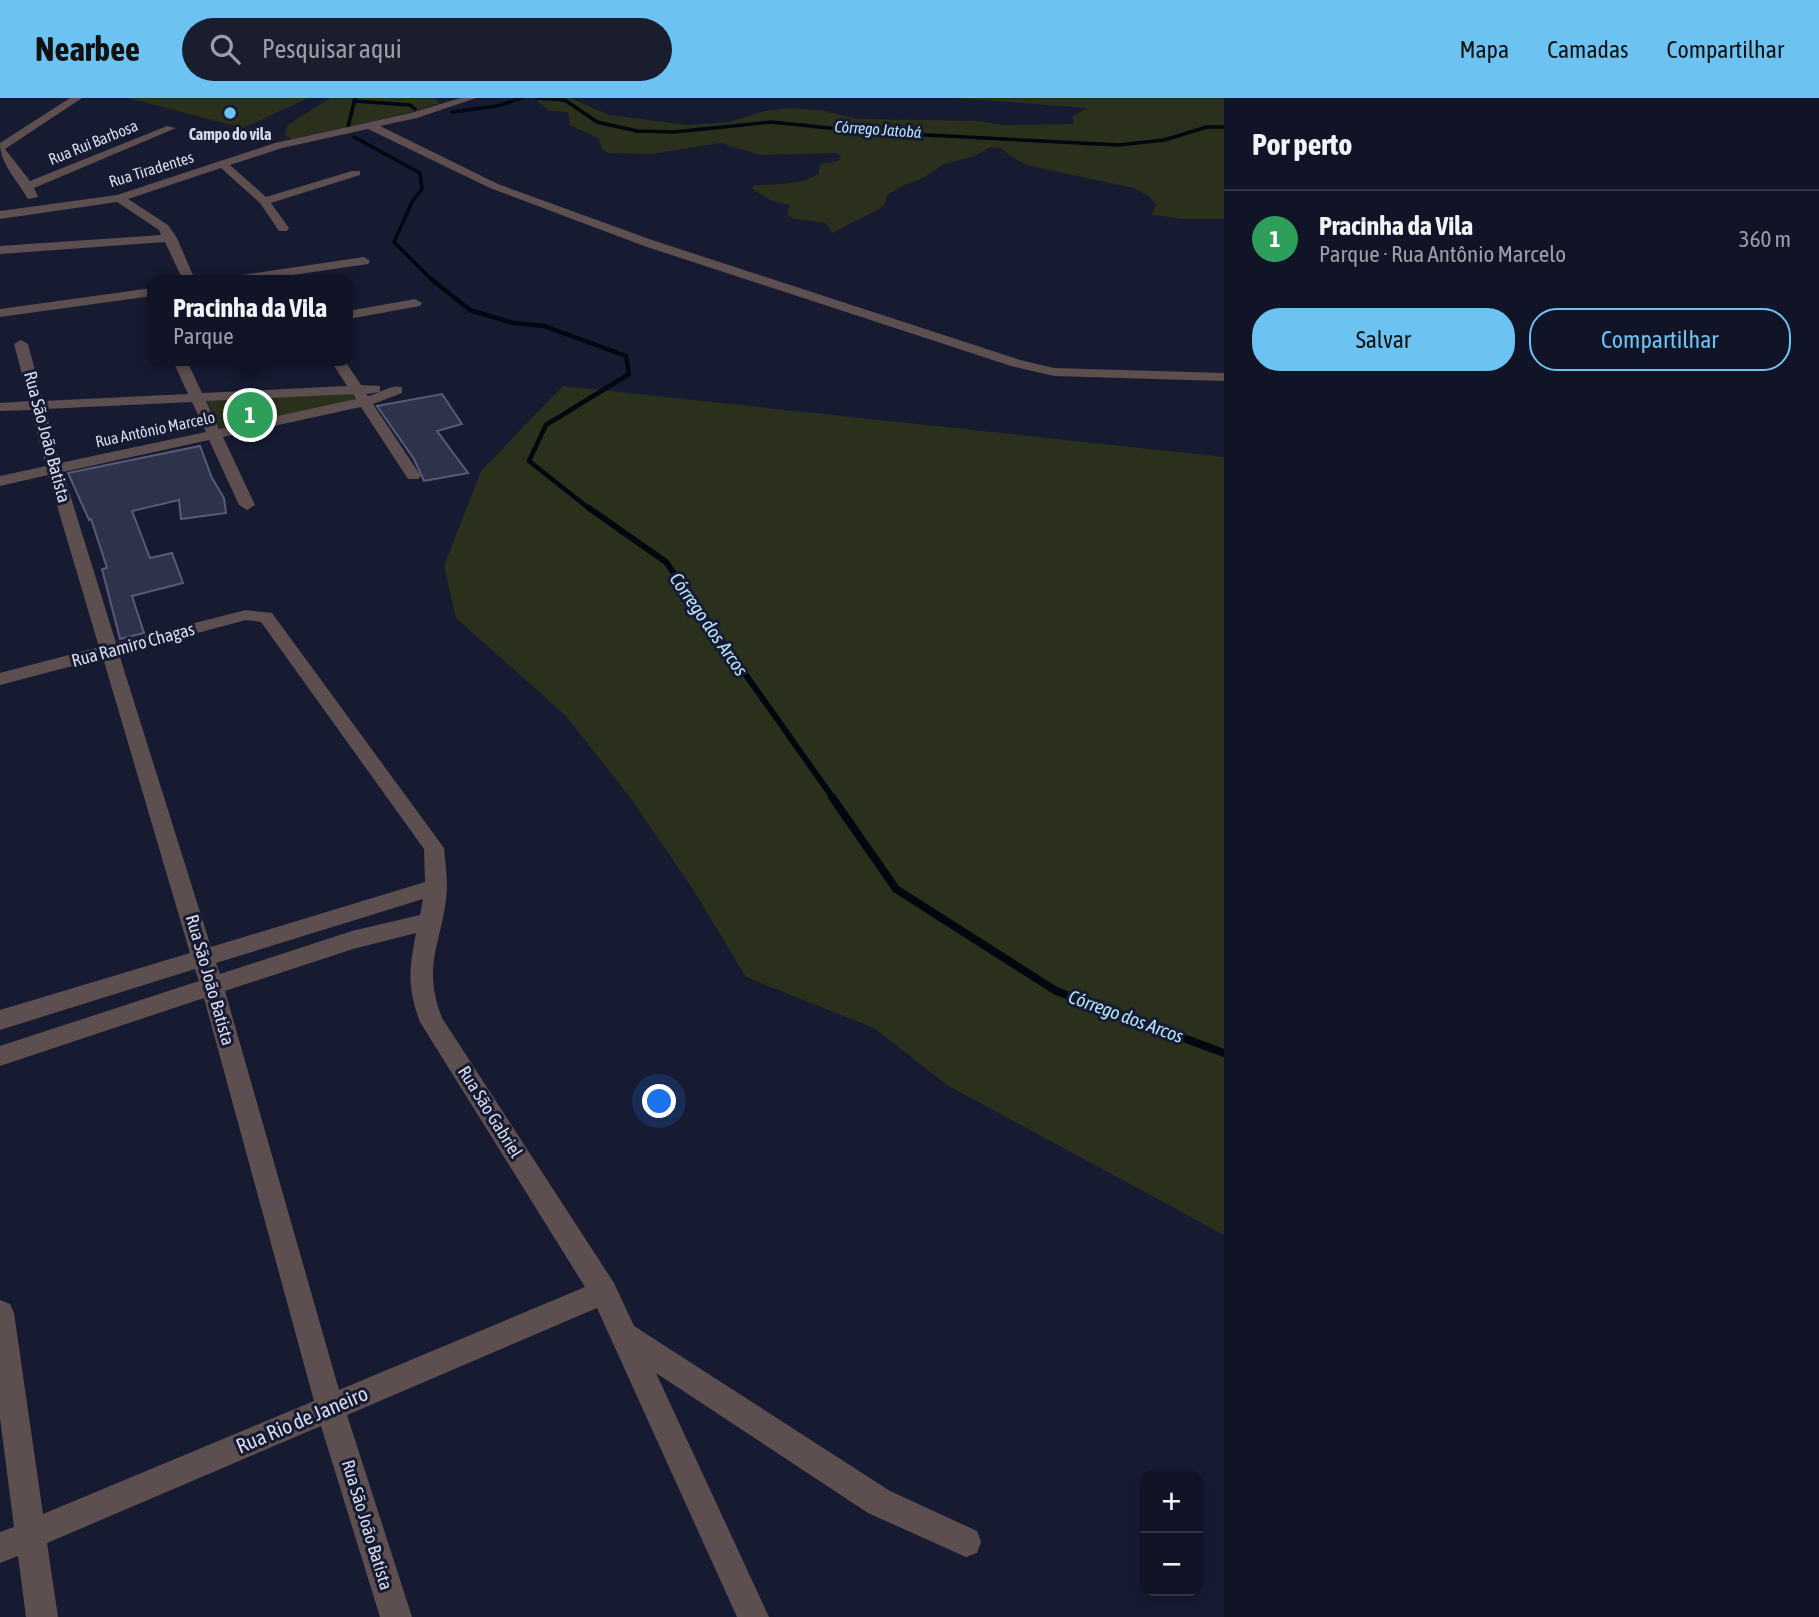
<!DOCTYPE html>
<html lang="pt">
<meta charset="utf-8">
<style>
body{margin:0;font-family:"Asap Condensed",sans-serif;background:#1a1d2e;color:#f1f3f6}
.controls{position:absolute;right:21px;bottom:21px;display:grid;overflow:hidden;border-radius:14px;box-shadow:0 4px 10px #0003}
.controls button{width:63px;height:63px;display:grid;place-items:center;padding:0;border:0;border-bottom:2px solid #303343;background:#111426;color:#f1f3f6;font:35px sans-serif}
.you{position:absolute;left:660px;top:1004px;width:24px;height:24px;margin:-18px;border:5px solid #fff;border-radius:50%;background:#1a73e8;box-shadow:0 0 0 10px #1a73e833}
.badge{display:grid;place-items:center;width:46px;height:46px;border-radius:50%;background:#6cc3f2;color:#fff;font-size:23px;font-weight:700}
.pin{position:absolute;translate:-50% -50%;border:4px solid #fff;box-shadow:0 2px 7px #0006}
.popup{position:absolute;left:147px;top:177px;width:206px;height:91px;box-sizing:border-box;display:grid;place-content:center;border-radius:14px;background:#111426;filter:drop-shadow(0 2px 5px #0005);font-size:23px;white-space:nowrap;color:#9c9ea7}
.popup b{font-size:26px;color:#f1f3f6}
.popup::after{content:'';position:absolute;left:50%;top:100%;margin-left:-14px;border:14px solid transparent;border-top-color:#111426}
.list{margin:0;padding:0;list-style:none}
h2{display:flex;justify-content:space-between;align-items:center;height:91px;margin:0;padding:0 28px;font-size:30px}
h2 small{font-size:23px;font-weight:400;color:#9c9ea7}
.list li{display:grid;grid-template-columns:46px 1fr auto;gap:21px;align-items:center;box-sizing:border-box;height:98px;padding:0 28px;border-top:2px solid #303343}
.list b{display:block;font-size:26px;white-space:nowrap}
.list p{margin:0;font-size:23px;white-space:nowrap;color:#9c9ea7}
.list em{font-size:23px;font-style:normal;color:#9c9ea7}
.actions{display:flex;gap:14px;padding:21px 28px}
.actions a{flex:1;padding:16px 0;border:2px solid #6cc3f2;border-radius:28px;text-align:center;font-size:24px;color:#6cc3f2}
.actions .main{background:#6cc3f2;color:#111}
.icon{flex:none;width:38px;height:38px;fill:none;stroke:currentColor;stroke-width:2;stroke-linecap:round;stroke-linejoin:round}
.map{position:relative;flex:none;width:1224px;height:1519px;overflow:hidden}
header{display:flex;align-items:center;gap:42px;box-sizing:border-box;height:98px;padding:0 35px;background:#6cc3f2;color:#111}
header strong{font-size:33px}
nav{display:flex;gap:38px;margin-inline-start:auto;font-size:24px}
.search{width:490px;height:63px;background:#1a1d2e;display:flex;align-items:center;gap:18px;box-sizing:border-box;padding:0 24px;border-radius:38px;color:#9c9ea7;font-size:26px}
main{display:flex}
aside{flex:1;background:#111426}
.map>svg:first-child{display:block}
.green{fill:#2b301c}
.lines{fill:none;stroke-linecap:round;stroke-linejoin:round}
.stream-far3{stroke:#00070f;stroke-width:3.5}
.stream-far2{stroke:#00070f;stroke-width:4.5}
.stream-far1{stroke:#00070f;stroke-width:6}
.stream{stroke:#00070f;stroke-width:8}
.building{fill:#2e334b;stroke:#565c78;stroke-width:2}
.minor{fill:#5d4e4f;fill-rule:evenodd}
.poi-dot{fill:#6cc3f2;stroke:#171b32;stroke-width:2.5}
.labels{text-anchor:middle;stroke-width:6;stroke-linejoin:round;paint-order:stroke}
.far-water-label{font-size:16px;font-style:italic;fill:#b4e4fa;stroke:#171b32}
.far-poi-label{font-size:16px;font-weight:bold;fill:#d7dbec;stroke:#171b32}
.far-street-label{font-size:16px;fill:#d7dbec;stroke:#171b32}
.street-label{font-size:18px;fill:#d7dbec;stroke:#171b32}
.water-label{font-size:19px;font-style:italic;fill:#b4e4fa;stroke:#171b32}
.near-street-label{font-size:21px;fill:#d7dbec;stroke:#171b32}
</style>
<header>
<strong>Nearbee</strong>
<div class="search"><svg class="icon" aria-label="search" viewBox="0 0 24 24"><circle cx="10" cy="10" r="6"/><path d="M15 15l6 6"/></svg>Pesquisar aqui</div>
<nav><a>Mapa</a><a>Camadas</a><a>Compartilhar</a></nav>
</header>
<main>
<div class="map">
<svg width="1224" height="1519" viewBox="0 0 1224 1519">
<rect width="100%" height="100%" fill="#171b32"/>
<path class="green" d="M128 0H308L243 30Z
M330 0H435L440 5 409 15 292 41 285 37 288 27Z
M540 0H570L609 17 688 27 730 24 761 14 788 10 820 12 858 21 979 23 1003 27 1074 26 1072 19 1087 10 956 0H1224V121H1186L1151 117 1156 107 1149 98 1134 90 1030 68 1015 61 1000 50 990 49 975 58 944 66 923 80 904 87 887 97 885 106 879 111 832 135 826 125 795 121 787 117 790 107 770 102 752 91 754 87C774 86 802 88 819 75L820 66 838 63 841 59 837 55 761 57 720 45 652 56 609 55 603 52 598 40 570 27 568 14 550 13 537 3Z
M563 288 1224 359V1137L947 987 874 930 746 879 692 790 632 702 566 618 456 520 444 468 481 373Z
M353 295 355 303 220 331 207 303Z"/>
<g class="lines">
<path class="stream-far3" d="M537 0 565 2 597 24 637 33 674 34 771 24 869 34 1119 47 1164 42 1207 29H1224
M355 3 410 7 415 11
M452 14 497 8 522 0
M348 29 355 0
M354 39 420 75 422 91 412 104 394 144 433 183"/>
<path class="stream-far2" d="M431 181 470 212 513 225 544 228 626 258 629 276 546 327 529 363 591 412"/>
<path class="stream-far1" d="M589 410 666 464 833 700"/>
<path class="stream" d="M832 699 896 791 1056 893 1224 955"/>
</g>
<path class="building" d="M442 296 462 326 437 333 468 375 424 383 414 361 377 308Z
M200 348 212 380 224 400 226 415 181 421 179 402 132 413 150 460 172 455 183 485 132 498 144 535 120 541 102 471 107 470 91 421 89 422 68 375Z"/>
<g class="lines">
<path class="minor" d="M70 0H82L5 51 30 83 167 28 176 30 34 90 38 99 28 101C18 83 0 66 0 45Z
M460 0H476L417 20 380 28 498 86 652 142 1020 262 1054 270 1224 275V283L1054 278 1011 268 644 148 490 90 368 31 282 50 230 67 266 99 352 73H360V77L271 105 289 130 287 133H279L260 105 221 70 128 101 168 127 177 140 195 182H183L165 144 0 156V148L161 137 159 132 117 104 0 121V113L117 97 275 45 411 15Z
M364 159 370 163 368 166 259 182H229L235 178Z
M152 190V198L0 219V211Z
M415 201 422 205 420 208 348 221V213Z
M21 242 28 246 43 303 188 296 173 263H187L202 295 347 288 331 263H345L361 287 380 288V294L366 296 368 298C379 296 391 286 402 289V295L373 306 421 378 418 381H408L361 309 223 339 255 407 247 412 239 407 209 342 63 374 116 545 246 512 272 515 444 750C445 762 447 775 447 788 445 841 420 864 442 920L614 1185 634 1228 890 1393 977 1433 981 1444 977 1455 966 1459 868 1415 656 1275 769 1519H737L597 1210 347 1317 412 1519H380L321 1328 47 1445 58 1519H26L18 1458 0 1465V1434L14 1429 0 1320V1202L10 1206 14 1215 43 1416 314 1303 204 900 0 968V948L199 883 195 871 0 932V912L190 855 103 560 0 587V575L99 549 48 377 0 388V378L46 368 31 312 0 313V305L29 303 14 246ZM353 296 356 301 219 331 206 303ZM192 304 206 334 60 365 45 311ZM246 522 261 524 424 751 425 784 211 849 119 556ZM423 801 420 817 352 833 220 876 216 865ZM416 835C409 872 407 889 420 924L585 1189 339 1292 225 893 353 851Z"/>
</g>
<circle class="poi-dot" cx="230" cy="15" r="7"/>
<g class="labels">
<g class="far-water-label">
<text transform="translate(878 31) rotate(4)" y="6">Córrego Jatobá</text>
</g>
<g class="far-poi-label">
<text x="230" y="42">Campo do vila</text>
</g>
<g class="far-street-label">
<text transform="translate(93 44) rotate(-22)" y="6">Rua Rui Barbosa</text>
<text transform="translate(151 71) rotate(-17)" y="6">Rua Tiradentes</text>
<text transform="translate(155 331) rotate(-12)" y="6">Rua Antônio Marcelo</text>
</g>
<g class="street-label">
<text transform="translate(47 339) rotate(75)" y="6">Rua São João Batista</text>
<text transform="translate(133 547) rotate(-15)" y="6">Rua Ramiro Chagas</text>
<text transform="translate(210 882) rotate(74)" y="6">Rua São João Batista</text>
<text transform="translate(490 1014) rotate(58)" y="6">Rua São Gabriel</text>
<text transform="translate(367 1427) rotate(73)" y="6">Rua São João Batista</text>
</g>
<g class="water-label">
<text transform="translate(709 526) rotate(55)" y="7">Córrego dos Arcos</text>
<text transform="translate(1126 918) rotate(20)" y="7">Córrego dos Arcos</text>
</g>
<g class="near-street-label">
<text transform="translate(302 1322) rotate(-23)" y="7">Rua Rio de Janeiro</text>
</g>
</g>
</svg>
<div class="controls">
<button>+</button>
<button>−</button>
</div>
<div class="you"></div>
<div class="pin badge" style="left:250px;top:317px;background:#2e9e5b">1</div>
<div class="popup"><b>Pracinha da Vila</b>Parque</div>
</div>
<aside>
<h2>Por perto<small></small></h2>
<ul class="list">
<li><span class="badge" style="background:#2e9e5b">1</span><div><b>Pracinha da Vila</b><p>Parque · Rua Antônio Marcelo</p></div><em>360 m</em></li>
</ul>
<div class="actions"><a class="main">Salvar</a><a>Compartilhar</a></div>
</aside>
</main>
